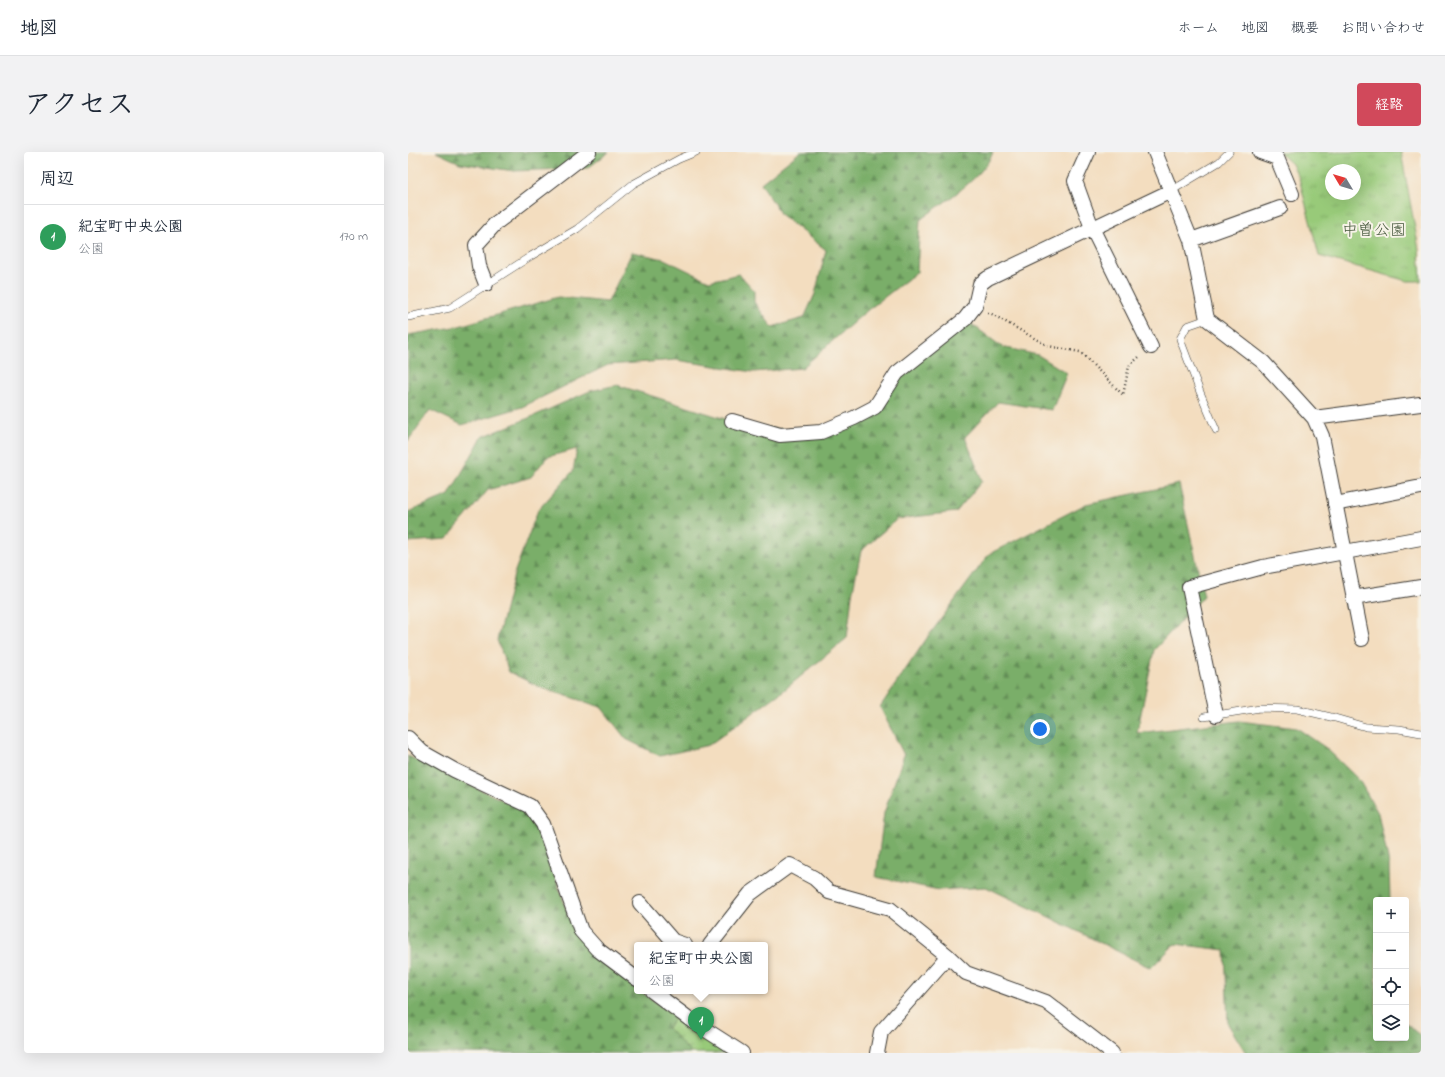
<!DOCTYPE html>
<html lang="ja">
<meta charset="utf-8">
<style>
body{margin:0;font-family:"Indie Flower","Klee One",sans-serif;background:#f2f2f3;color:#1f2937}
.controls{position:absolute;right:12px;bottom:12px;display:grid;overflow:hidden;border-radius:4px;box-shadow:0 4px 16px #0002}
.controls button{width:36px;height:36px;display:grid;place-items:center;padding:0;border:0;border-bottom:1px solid #e0e1e3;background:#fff;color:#1f2937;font:20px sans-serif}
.compass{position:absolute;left:917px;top:12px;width:36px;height:36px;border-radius:50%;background:#fff;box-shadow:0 4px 16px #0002;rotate:308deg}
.you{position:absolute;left:632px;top:577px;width:14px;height:14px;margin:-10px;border:3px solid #fff;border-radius:50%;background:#1a73e8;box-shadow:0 0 0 6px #1a73e833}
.badge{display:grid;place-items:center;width:26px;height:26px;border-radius:50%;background:#d1495b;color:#fff;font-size:13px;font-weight:700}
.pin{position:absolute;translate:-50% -33px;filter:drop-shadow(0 1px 2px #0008)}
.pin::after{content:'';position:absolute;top:21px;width:14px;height:12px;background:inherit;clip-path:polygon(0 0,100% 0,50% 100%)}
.popup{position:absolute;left:226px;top:790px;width:134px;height:52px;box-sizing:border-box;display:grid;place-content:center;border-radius:4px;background:#fff;filter:drop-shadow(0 1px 3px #0005);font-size:13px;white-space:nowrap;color:#747a83}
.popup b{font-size:15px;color:#1f2937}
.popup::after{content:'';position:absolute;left:50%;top:100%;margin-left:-8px;border:8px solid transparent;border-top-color:#fff}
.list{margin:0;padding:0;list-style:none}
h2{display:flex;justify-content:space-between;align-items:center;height:52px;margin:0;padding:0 16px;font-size:17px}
h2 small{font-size:13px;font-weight:400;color:#747a83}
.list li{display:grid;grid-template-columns:26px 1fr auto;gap:12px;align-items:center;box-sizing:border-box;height:64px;padding:0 16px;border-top:1px solid #e0e1e3}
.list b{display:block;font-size:15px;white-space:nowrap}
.list p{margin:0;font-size:13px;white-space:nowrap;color:#747a83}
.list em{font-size:13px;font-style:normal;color:#747a83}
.icon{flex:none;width:22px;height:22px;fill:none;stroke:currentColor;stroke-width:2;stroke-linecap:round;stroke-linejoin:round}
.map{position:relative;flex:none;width:1013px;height:901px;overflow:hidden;border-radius:4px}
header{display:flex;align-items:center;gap:24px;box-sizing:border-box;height:56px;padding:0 20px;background:#fff;border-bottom:1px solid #e0e1e3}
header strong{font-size:19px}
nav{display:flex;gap:22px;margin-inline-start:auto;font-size:14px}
.intro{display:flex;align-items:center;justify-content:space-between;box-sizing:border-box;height:96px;padding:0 24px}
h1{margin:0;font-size:28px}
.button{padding:10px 18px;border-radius:4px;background:#d1495b;color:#fff;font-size:14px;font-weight:700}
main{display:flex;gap:24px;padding:0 24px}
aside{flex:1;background:#fff;border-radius:4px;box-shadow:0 4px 16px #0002}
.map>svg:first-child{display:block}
.forest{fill:url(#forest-firs);stroke:#4b6542}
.park{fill:url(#park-tufts);stroke:#5a734a;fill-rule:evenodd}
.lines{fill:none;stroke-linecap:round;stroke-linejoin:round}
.lane-casing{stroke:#3c3934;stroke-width:8}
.street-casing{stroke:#3c3934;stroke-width:16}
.path{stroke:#3c3934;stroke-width:2.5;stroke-dasharray:1 3;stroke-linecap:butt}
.lane{stroke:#fff;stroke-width:7}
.street{stroke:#fff;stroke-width:14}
.labels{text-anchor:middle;stroke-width:4;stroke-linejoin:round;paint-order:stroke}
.park-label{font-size:16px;fill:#47593d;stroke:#f7f3e8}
</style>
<header>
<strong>地図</strong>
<nav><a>ホーム</a><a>地図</a><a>概要</a><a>お問い合わせ</a></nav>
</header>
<div class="intro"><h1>アクセス</h1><a class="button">経路</a></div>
<main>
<aside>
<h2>周辺<small></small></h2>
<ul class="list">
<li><span class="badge" style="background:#2e9e5b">1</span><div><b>紀宝町中央公園</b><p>公園</p></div><em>170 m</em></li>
</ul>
</aside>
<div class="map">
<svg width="1013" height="901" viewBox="0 0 1013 901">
<defs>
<pattern id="forest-firs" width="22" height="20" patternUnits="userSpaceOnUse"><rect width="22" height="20" fill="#7aae69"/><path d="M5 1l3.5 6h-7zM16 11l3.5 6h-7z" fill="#638d56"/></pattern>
<pattern id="park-tufts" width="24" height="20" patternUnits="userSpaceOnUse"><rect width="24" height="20" fill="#98ca79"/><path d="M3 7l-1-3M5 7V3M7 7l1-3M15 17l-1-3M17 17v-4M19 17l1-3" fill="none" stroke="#82ad68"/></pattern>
</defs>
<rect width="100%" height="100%" fill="#f7f3e8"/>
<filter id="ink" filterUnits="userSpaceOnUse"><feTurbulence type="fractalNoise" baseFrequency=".025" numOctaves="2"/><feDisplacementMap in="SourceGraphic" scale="8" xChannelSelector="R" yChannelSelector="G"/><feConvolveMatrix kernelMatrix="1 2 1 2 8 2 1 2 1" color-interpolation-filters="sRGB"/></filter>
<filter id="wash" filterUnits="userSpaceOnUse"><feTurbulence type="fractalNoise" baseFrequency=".012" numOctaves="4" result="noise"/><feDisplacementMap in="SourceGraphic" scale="16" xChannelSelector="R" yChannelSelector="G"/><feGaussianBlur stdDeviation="0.9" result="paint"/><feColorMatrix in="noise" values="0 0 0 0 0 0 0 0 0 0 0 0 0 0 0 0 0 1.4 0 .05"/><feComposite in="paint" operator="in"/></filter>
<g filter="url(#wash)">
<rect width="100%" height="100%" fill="#f3ddbf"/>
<path class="forest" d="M28 0H201L180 16 106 19 52 11Z
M392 0H585C576 26 534 51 512 68L509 120 456 161 394 216 345 220 268 208 200 213 114 255 54 273 22 258 0 289V183L51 174 150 145 200 150 224 100 256 107 301 129 331 122 346 138V150L364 175 396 166 407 142 418 98 373 63 353 31Z
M557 167 594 195 630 203 659 221 644 258 590 250 557 285 574 329 548 360 489 367 453 399 444 443 439 486 375 539 301 593 252 604 218 587 193 555 134 536 101 520 89 488 107 419 130 358 165 319 169 297 139 305 123 325 80 338 39 387 0 390V360L41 343 74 285 128 263 182 239 209 233 343 275 413 280 467 255 489 221Z
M771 332 796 444 746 498 729 581 831 569 889 576 918 596 951 628 970 661 981 712 982 748H968V886H998V872L1013 884V901H838L820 872 817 798 767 792 743 816 637 763 578 735 531 738 468 725 476 661 496 603 472 555 519 486 581 402 678 352Z
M0 604 118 659 133 682 167 783 199 814 229 837V839H232L267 863 270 859 260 876 283 901H3L0 897Z"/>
<path class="park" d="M871 0H993L1011 98 1013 129H999L911 104 891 26 884 12ZM923 18H947V42H923Z
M270 859 334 901H283L260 876Z"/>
</g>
<g filter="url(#ink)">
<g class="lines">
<defs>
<path id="lane" d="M763 39 811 10 821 0
M0 165 42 156 123 104 169 77 225 32 271 7 288 0
M799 167 779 174 772 187 792 240 808 278
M796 565 852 556 889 557 927 566 958 575 991 577 1013 581"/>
<path id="street" d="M680 0 667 29 684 76 743 195
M747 0 783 88 799 167 855 210 906 266 914 284 954 487
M852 0 869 6 884 42
M783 88 872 56
M78 132 71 114 68 93 88 71 181 0
M906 266 1012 252
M324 269 372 283 413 280 446 266 467 255 489 221 557 167 567 154 572 132 580 126 763 39
M927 352 1013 335
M945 446 1013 435
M808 563 781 435 855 415 1013 386
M0 586 14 600 46 618 122 654 135 672 173 779 189 797 229 827
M232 751 265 789 277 793
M302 793 342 742 382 713 406 726 421 740 482 757 540 804
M244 839 284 869 334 901
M469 901 473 880 540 804 558 821 638 850 704 901"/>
</defs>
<use href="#lane" class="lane-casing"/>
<use href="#street" class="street-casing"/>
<path class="path" d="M580 161H582L640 194 672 200 715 243 721 214 731 205"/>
<use href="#lane" class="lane"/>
<use href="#street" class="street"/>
</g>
</g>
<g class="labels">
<g class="park-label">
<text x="966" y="83">中曽公園</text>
</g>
</g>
</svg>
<div class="controls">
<button>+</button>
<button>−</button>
<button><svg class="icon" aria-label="locate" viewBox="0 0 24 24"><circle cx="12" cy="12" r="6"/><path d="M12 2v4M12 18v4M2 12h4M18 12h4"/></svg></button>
<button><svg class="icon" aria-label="layers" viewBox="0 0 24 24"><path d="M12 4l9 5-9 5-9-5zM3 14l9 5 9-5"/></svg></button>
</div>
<svg class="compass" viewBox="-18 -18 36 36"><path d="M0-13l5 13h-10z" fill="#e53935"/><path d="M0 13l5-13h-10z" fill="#747a83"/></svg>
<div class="you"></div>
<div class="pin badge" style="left:293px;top:888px;background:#2e9e5b">1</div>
<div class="popup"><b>紀宝町中央公園</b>公園</div>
</div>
</main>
